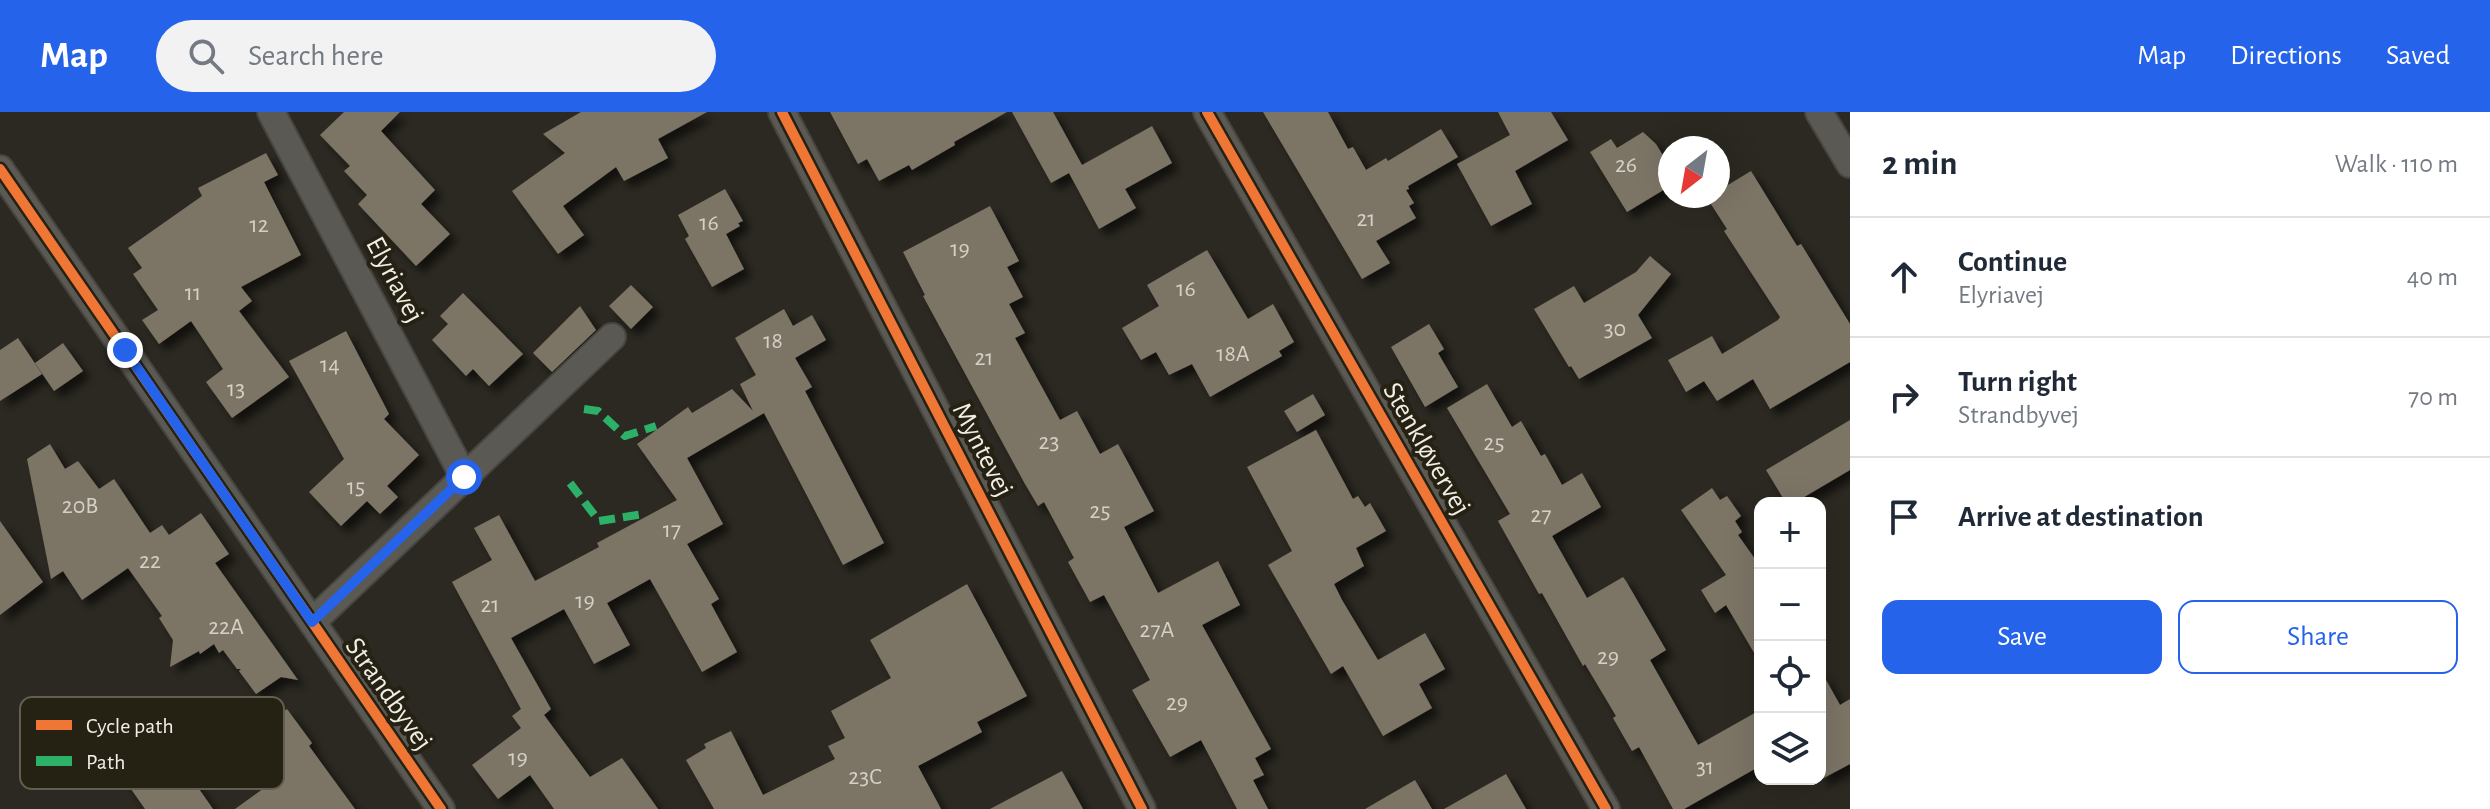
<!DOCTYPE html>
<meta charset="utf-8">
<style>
body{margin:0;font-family:"Alegreya Sans",sans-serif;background:#f2f2f3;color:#1f2937}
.controls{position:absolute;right:24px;bottom:24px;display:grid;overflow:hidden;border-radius:16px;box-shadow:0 8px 32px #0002}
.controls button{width:72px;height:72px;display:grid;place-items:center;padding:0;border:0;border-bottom:2px solid #e0e1e3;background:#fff;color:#1f2937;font:40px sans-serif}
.compass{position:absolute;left:1658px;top:24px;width:72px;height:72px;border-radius:50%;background:#fff;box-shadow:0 8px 32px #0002;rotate:211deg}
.stop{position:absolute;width:24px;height:24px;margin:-18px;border:6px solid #2563eb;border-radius:50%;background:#fff}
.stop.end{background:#2563eb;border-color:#fff;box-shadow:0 2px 8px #0008}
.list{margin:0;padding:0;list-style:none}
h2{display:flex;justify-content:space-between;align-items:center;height:104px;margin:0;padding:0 32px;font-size:34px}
h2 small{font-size:26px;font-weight:400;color:#747a83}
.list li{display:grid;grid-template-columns:52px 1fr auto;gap:24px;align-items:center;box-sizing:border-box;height:120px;padding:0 32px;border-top:2px solid #e0e1e3}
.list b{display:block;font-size:30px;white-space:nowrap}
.list p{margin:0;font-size:26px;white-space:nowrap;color:#747a83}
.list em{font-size:26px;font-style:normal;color:#747a83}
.actions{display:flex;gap:16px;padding:24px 32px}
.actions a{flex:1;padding:18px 0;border:2px solid #2563eb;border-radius:16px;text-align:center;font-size:28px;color:#2563eb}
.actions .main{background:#2563eb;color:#fff}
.icon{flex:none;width:44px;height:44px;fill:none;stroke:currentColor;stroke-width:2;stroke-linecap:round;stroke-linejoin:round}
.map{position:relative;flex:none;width:1850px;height:697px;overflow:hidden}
header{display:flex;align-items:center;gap:48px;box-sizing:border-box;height:112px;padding:0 40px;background:#2563eb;color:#fff}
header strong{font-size:38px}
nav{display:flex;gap:44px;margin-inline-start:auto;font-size:28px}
.search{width:560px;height:72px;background:#f2f2f3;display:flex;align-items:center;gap:20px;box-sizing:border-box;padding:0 28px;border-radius:44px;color:#747a83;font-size:30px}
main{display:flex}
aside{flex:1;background:#fff}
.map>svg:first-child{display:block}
.building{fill:#7c7466;filter:url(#shadow)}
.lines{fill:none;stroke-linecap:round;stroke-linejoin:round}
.street-casing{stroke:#47453f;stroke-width:30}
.street{stroke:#5b5954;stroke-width:26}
.quiet{stroke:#2db169;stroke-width:8;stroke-dasharray:16 8;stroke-linecap:butt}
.cycleway-casing{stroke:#252113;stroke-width:15}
.cycleway{stroke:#f07635;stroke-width:10}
.route{stroke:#2563eb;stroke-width:10}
.labels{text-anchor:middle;stroke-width:8;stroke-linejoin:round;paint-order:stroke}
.number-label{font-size:24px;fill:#d4d0c5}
.street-label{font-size:28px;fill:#f1eee5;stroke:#252113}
.key{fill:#252113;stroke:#625e52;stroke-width:2}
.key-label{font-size:22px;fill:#f1eee5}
</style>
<header>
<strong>Map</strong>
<div class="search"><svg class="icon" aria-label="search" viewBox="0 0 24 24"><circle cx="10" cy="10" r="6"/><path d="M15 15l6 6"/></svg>Search here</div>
<nav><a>Map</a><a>Directions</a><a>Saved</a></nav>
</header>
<main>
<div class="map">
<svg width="1850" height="697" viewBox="0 0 1850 697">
<defs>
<filter id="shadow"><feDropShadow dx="7" dy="7" stdDeviation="4" flood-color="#0009"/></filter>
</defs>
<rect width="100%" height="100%" fill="#2b2921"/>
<path class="building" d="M344 0H400L381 19 435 78 421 92 450 122 416 154 358 92 367 83 344 59 350 54 320 23Z
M581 0H707L658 27 668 46 624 69 616 55 563 94 584 123 558 142 512 79 565 41 543 22Z
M830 0H1007L954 30 955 33 912 58 909 53 879 69 867 47 858 52Z
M1012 0H1053L1082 53 1152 14 1172 51 1125 77 1136 96 1099 117 1069 61 1051 71Z
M1263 0H1328L1348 37 1353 35 1366 58 1386 46 1388 49 1441 17 1458 45 1408 74 1409 77 1406 78 1414 91 1409 94 1416 106 1376 129 1390 151 1362 167Z
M1498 0H1551L1568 28 1515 59 1532 92 1491 114 1457 52 1510 23Z
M1643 20 1656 32 1670 55V74L1627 100 1590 40 1611 27 1617 36Z
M266 41 278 63 264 70 301 143 241 175 252 189 239 199 289 265 232 306 206 270 223 257 191 209 159 232 142 208 158 198 133 162 142 156 128 136 202 84 198 76Z
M1751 59 1797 134 1801 132 1850 212V250L1770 297 1753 267 1717 289 1704 269 1686 280 1668 248 1712 224 1722 242 1778 208 1780 205 1724 119 1727 117 1707 86 1718 84V79Z
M725 77 743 109 738 111 740 114 726 122 744 157 712 175 685 127 689 124 678 103Z
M990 94 1019 149 1007 155 1023 185 1009 192 1025 221 1015 226 1060 308 1077 299 1100 342 1118 332 1154 399 1124 415 1158 481 1218 449 1240 493 1202 513 1271 637 1255 646 1264 663 1253 668 1268 697H1237L1201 628 1170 645 1132 578 1150 568 1104 483 1090 490 1068 450 1074 446 1044 390 1038 394 1025 372 923 184 925 183 903 140Z
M1207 138 1248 207 1273 192 1294 230 1279 239 1282 244 1210 285 1192 252 1169 263 1156 240 1141 248 1122 216 1159 194 1147 173Z
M1650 144 1671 162 1638 203 1652 226 1579 267 1571 254 1569 255 1534 197 1574 174 1584 191 1636 160Z
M631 173 653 195 631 217 609 194Z
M463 181 523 242 489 274 473 257 466 264 432 228 448 212 440 204Z
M580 194 596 218 552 260 533 241Z
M784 197 793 214 812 203 826 228 795 246 812 275 805 279 884 431 843 453 764 301 687 346 723 412 687 432 719 487 711 492 737 540 702 560 650 467 607 491 630 533 594 552 564 497 511 526 551 597 544 603 590 665 622 646 658 697H554L530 663 498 687 472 653 521 616 512 604 521 597 452 470 492 448 474 416 499 403 535 469 599 435 597 431 677 388 637 332 688 295 692 301 732 277 753 299 740 272 756 263 735 226Z
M1429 212 1444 237 1438 241 1458 275 1425 295 1391 235Z
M346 219 389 302 384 307 419 343 387 374 398 385 380 402 367 389 341 414 309 380 344 347 289 249Z
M18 226 42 262 0 289V238Z
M63 231 83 259 54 279 35 251Z
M1487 272 1512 315 1521 309 1541 344 1545 342 1562 373 1582 361 1601 395 1552 424 1587 486 1623 465 1626 469 1666 538 1650 548 1698 633 1760 598V654L1684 697H1673L1639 635 1632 639 1613 606 1616 604 1585 552 1583 554 1542 481 1539 482 1498 409 1510 402 1447 296Z
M1313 282 1325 303 1297 320 1284 299Z
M1850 308V358L1794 391H1786L1766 358Z
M1316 318 1353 387 1358 384 1365 395 1370 391 1386 419 1356 436 1364 454 1334 472 1342 488 1378 548 1425 521 1445 557 1419 572 1432 596 1383 624 1343 554 1331 562 1268 453 1292 439 1247 355Z
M50 332 65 357 78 349 99 377 114 367 150 421 162 413 169 423 201 401 229 442 215 451 298 568 281 565 256 582 239 559 241 557H237L223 538 219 541 214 532 200 542 199 539 170 555 173 528 159 506 162 504 128 456 82 488 63 459 51 467 27 347Z
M1712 376 1720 388 1727 384 1741 404 1735 409 1742 420 1738 423 1760 454V551L1726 493 1715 501 1701 478 1726 463 1681 398Z
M0 409 43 470 0 503Z
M967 472 1027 584 977 610 982 620 918 654 941 697H714L686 648 706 636 704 632 731 619 763 683 835 647 828 634 845 626 831 599 891 566 870 528Z
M1820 557 1840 593 1850 587V652L1820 668Z
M287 597 312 631 309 634 355 697H235L285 661 256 619Z
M180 612 200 642 183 654 213 697H145L117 657Z
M1062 659 1083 697H990Z
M1506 662 1526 697H1444Z
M1415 668 1432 697H1365Z"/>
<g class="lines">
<defs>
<path id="street" d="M271 0 464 365
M782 0 1142 697
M1207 0 1606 697
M1819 0 1850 52
M0 57 441 697
M312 510 612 225"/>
</defs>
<use href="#street" class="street-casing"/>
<use href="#street" class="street"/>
<path class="quiet" d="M584 297 598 299 625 324 656 314
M570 371 599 409 643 402"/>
<defs>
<path id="cycleway" d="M782 0 1142 697
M1207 0 1606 697
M0 57 441 697"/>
</defs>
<use href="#cycleway" class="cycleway-casing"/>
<use href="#cycleway" class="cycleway"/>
</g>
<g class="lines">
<path class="route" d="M125 238 312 510 464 365"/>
</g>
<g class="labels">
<g class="number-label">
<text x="1626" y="60">26</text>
<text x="1366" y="114">21</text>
<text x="709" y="118">16</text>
<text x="259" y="120">12</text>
<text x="960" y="144">19</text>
<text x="1186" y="184">16</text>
<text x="193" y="188">11</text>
<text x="1615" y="224">30</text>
<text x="773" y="236">18</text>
<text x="1233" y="249">18A</text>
<text x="984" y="253">21</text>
<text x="330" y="260">14</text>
<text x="236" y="284">13</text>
<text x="1049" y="337">23</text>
<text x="1494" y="338">25</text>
<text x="356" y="382">15</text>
<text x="80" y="401">20B</text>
<text x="1100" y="406">25</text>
<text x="1541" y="410">27</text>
<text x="672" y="425">17</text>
<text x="150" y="456">22</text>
<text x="585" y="496">19</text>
<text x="490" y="500">21</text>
<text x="226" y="522">22A</text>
<text x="1157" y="525">27A</text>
<text x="1608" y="552">29</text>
<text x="1177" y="598">29</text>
<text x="518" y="653">19</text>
<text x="1705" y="662">31</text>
<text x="865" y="672">23C</text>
</g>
<g class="street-label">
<text transform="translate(396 167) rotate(62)" y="10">Elyriavej</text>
<text transform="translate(1428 336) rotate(60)" y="10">Stenkløvervej</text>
<text transform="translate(984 337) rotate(63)" y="10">Myntevej</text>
<text transform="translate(390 581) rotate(55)" y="10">Strandbyvej</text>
</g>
</g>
<rect x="20" y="585" width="264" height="92" rx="12" class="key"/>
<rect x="36" y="608" width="36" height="10" fill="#f07635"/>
<rect x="36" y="644" width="36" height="10" fill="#2db169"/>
<g class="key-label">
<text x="86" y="621">Cycle path</text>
<text x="86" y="657">Path</text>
</g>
</svg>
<div class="controls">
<button>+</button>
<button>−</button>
<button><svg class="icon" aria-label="locate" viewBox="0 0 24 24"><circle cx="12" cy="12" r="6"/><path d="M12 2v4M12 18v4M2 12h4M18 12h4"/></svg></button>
<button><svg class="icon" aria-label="layers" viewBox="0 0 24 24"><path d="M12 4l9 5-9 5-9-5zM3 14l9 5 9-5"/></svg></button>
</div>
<svg class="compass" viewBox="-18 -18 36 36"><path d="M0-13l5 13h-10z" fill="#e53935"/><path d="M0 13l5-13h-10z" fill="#747a83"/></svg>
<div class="stop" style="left:464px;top:365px"></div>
<div class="stop end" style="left:125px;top:238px"></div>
</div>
<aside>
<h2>2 min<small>Walk · 110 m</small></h2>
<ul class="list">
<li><svg class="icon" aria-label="ahead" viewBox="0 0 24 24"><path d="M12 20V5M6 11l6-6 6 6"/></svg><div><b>Continue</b><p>Elyriavej</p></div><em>40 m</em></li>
<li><svg class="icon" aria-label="right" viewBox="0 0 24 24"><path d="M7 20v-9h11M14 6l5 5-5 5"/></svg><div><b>Turn right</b><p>Strandbyvej</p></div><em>70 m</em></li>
<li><svg class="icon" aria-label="arrive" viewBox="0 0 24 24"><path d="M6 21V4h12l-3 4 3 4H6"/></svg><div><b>Arrive at destination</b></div></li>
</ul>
<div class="actions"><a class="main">Save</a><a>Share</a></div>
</aside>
</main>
